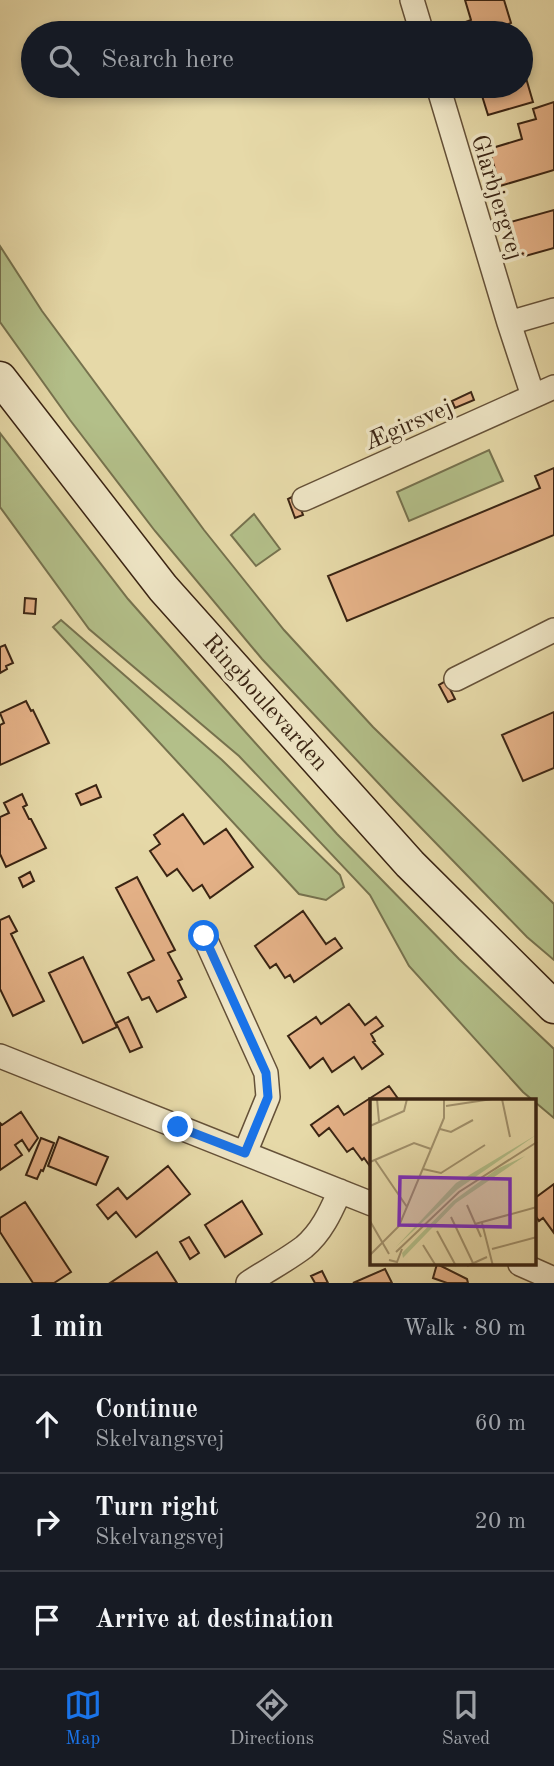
<!DOCTYPE html>
<meta charset="utf-8">
<style>
body{margin:0;font-family:"Old Standard TT",serif;background:#20242c;color:#f1f3f6}
.stop{position:absolute;width:21px;height:21px;margin:-16px;border:5px solid #1a73e8;border-radius:50%;background:#fff}
.stop.end{background:#1a73e8;border-color:#fff;box-shadow:0 2px 7px #0008}
.list{margin:0;padding:0;list-style:none}
h2{display:flex;justify-content:space-between;align-items:center;height:91px;margin:0;padding:0 28px;font-size:30px}
h2 small{font-size:23px;font-weight:400;color:#9ea1a6}
.list li{display:grid;grid-template-columns:46px 1fr auto;gap:21px;align-items:center;box-sizing:border-box;height:98px;padding:0 28px;border-top:2px solid #363941}
.list b{display:block;font-size:26px;white-space:nowrap}
.list p{margin:0;font-size:23px;white-space:nowrap;color:#9ea1a6}
.list em{font-size:23px;font-style:normal;color:#9ea1a6}
.icon{flex:none;width:38px;height:38px;fill:none;stroke:currentColor;stroke-width:2;stroke-linecap:round;stroke-linejoin:round}
.map{position:relative;flex:none;width:554px;height:1283px;overflow:hidden}
.search{position:absolute;background:#171b24;box-shadow:0 4px 10px #0003;left:21px;right:21px;top:21px;height:77px;display:flex;align-items:center;gap:18px;box-sizing:border-box;padding:0 24px;border-radius:38px;color:#9ea1a6;font-size:26px}
.sheet{height:385px;background:#171b24}
nav{display:flex;justify-content:space-around;align-items:center;box-sizing:border-box;height:98px;border-top:2px solid #363941;background:#171b24;font-size:19px;color:#9ea1a6}
nav a{display:grid;justify-items:center;gap:4px}
nav .on{color:#1a73e8}
.map>svg:first-child{display:block}
.green{fill:#b3bf89;stroke:#76724e;stroke-width:2}
.building{fill:#e4b187;stroke:#3a2413;stroke-width:2}
.lines{fill:none;stroke-linecap:round;stroke-linejoin:round}
.street-casing{stroke:#655138;stroke-width:26}
.secondary-casing{stroke:#3a2413;stroke-width:35}
.street{stroke:#efe6c6;stroke-width:23}
.secondary{stroke:#efe6c6;stroke-width:32}
.route{stroke:#1a73e8;stroke-width:9}
.labels{text-anchor:middle;stroke-width:7;stroke-linejoin:round;paint-order:stroke}
.street-label{font-size:24px;fill:#3a2413;stroke:#efe6c6}
.inset-road{fill:none;stroke:#a1916c;stroke-width:2}
.view{fill:#7b2cbf;fill-opacity:0.15;stroke:#7b2cbf;stroke-width:3.5}
.inset-edge{fill:none;stroke:#3a2413;stroke-width:3.5}
</style>
<div class="map">
<svg width="554" height="1283" viewBox="0 0 554 1283">
<rect width="100%" height="100%" fill="#e6d9a8"/>
<filter id="stains"><feTurbulence type="fractalNoise" baseFrequency=".00286" numOctaves="4"/><feColorMatrix values="0 0 0 0 .2 0 0 0 0 .09 0 0 0 0 .02 0 0 0 .5 -.17"/></filter>
<radialGradient id="worn" r=".72"><stop offset=".6" stop-color="#630" stop-opacity="0"/><stop offset="1" stop-color="#630" stop-opacity=".3"/></radialGradient>
<path class="green" d="M0 246 42 311 204 530 284 630 373 727 554 904V960L527 937 396 802 262 659 155 531 70 420 0 322Z
M0 433 128 599 241 727 337 834 459 959 554 1049V1118L523 1092 409 966 370 895 239 756 89 629 0 507Z
M489 450 503 481 409 521 397 492Z
M254 514 280 549 256 566 231 535Z
M61 620 222 760 340 875 344 887 326 900 299 894 53 627Z"/>
<path class="building" d="M465 0H504L511 23 506 25 509 33H463L460 24 471 20Z
M526 78 533 102 488 115 479 86H521V80Z
M554 102V170L500 186 489 149 522 139 518 124 536 119 533 109Z
M554 210V248L518 258 507 223Z
M471 392 474 400 455 408 452 401Z
M554 468V535L347 621 328 576 540 488 535 476Z
M296 495 303 515 295 518 288 499Z
M25 598 36 599 35 614 24 613Z
M5 645 13 663 6 666 7 669 0 673V647Z
M446 681 455 699 448 702 439 685Z
M26 701 31 711 33 710 49 743 0 765V725L4 723 0 713Z
M554 712V768L523 781 502 735Z
M96 785 101 797 81 805 76 794Z
M22 794 27 805 23 807 29 819H31L46 848 6 867 0 854V817L9 813 4 803Z
M183 814 204 844 226 829 253 867 210 898 202 885 193 891 177 869 167 876 150 851 160 844 154 835Z
M30 872 34 881 23 887 19 878Z
M137 877 175 950 168 953 182 979 178 981 186 997 157 1012 149 997 142 1000 128 973 154 960 116 888Z
M303 911 326 944 335 938 342 948 294 982 290 975 285 978 276 964 270 968 255 946Z
M9 916 17 931 11 934 44 1001 13 1016 0 989V920Z
M83 957 117 1027 83 1043 49 973Z
M349 1004 365 1025 376 1017 383 1026 371 1034 375 1041 373 1042 383 1054 362 1069 354 1057 332 1072 323 1058 310 1068 288 1036 316 1017 321 1024Z
M128 1017 142 1047 130 1052 116 1023Z
M389 1086 399 1100 372 1101V1169L364 1158 362 1160 353 1148 347 1152 329 1128 319 1136 311 1125 338 1106 344 1115Z
M21 1112 38 1138 29 1151 22 1140 15 1145 22 1155 0 1170V1123L2 1125Z
M59 1137 108 1157 96 1185 48 1166Z
M41 1138 54 1143 43 1171 41 1170 37 1179 26 1175Z
M168 1166 190 1194 136 1237 116 1212 108 1219 97 1205 118 1188 127 1199Z
M554 1184V1233L543 1218 539 1221 535 1215V1198Z
M242 1201 262 1234 225 1257 205 1225Z
M25 1202 71 1272 54 1283H33L0 1232V1218Z
M189 1237 199 1253 190 1259 180 1242Z
M157 1252 177 1283H110Z
M437 1264 467 1279 468 1283H447L433 1278Z
M385 1269 392 1283H353Z
M322 1271 328 1283H315L311 1276Z"/>
<g class="lines">
<defs>
<path id="street" d="M412 0 422 33
M438 86 509 323 533 396
M509 323 554 310
M304 499 554 387
M456 679 554 630
M204 936 266 1073 268 1097 245 1153
M0 1056 372 1204
M520 1264 554 1279
M248 1283C266 1271 287 1260 304 1247 322 1232 331 1211 340 1191"/>
<path id="secondary" d="M0 378 163 588 410 864 554 1007"/>
</defs>
<use href="#street" class="street-casing"/>
<use href="#secondary" class="secondary-casing"/>
<use href="#street" class="street"/>
<use href="#secondary" class="secondary"/>
</g>
<g class="lines">
<path class="route" d="M178 1127 245 1153 268 1097 266 1073 204 936"/>
</g>
<g class="labels">
<g class="street-label">
<text transform="translate(498 197) rotate(73)" y="8">Glarbjergvej</text>
<text transform="translate(408 424) rotate(-24)" y="8">Ægirsvej</text>
<text transform="translate(266 702) rotate(48)" y="8">Ringboulevarden</text>
</g>
</g>
<g transform="translate(370 1099)">
<rect width="166" height="166" fill="#e6d9a8"/>
<path d="M166 36 88 90 26 148 86 84ZM155 57 86 104 33 159 32 154 83 102 127 70Z" fill="#b3bf89"/>
<path class="inset-road" d="M7 0 9 22M132 0 140 38M76 7 122 0M0 27 34 12 37 0M70 30 81 33 103 21M5 61 37 108M0 63 44 44 61 50M53 70 71 74 115 46M97 106 111 138M81 118 103 164M0 122 19 155M112 124 123 167M105 125 167 108M67 132 86 167M53 146 66 167M122 150 167 138M26 153 89 93 167 43M0 156 29 127 74 19V0M19 161 27 163 32 150M97 167 117 158"/>
<path class="view" d="M30 78 140 80V128L29 126Z"/>
<rect width="166" height="166" class="inset-edge"/>
</g>
<rect width="100%" height="100%" filter="url(#stains)"/>
<rect width="100%" height="100%" fill="url(#worn)"/>
</svg>
<div class="stop" style="left:204px;top:936px"></div>
<div class="stop end" style="left:178px;top:1127px"></div>
<div class="search"><svg class="icon" aria-label="search" viewBox="0 0 24 24"><circle cx="10" cy="10" r="6"/><path d="M15 15l6 6"/></svg>Search here</div>
</div>
<section class="sheet">
<h2>1 min<small>Walk · 80 m</small></h2>
<ul class="list">
<li><svg class="icon" aria-label="ahead" viewBox="0 0 24 24"><path d="M12 20V5M6 11l6-6 6 6"/></svg><div><b>Continue</b><p>Skelvangsvej</p></div><em>60 m</em></li>
<li><svg class="icon" aria-label="right" viewBox="0 0 24 24"><path d="M7 20v-9h11M14 6l5 5-5 5"/></svg><div><b>Turn right</b><p>Skelvangsvej</p></div><em>20 m</em></li>
<li><svg class="icon" aria-label="arrive" viewBox="0 0 24 24"><path d="M6 21V4h12l-3 4 3 4H6"/></svg><div><b>Arrive at destination</b></div></li>
</ul>
</section>
<nav>
<a class="on"><svg class="icon" aria-label="map" viewBox="0 0 24 24"><path d="M3 6l6-2 6 2 6-2v14l-6 2-6-2-6 2zM9 4v14M15 6v14"/></svg>Map</a>
<a><svg class="icon" aria-label="directions" viewBox="0 0 24 24"><path d="M12 3l9 9-9 9-9-9zM9 14v-3h6M13 9l2 2-2 2"/></svg>Directions</a>
<a><svg class="icon" aria-label="saved" viewBox="0 0 24 24"><path d="M7 4h10v16l-5-4-5 4z"/></svg>Saved</a>
</nav>
